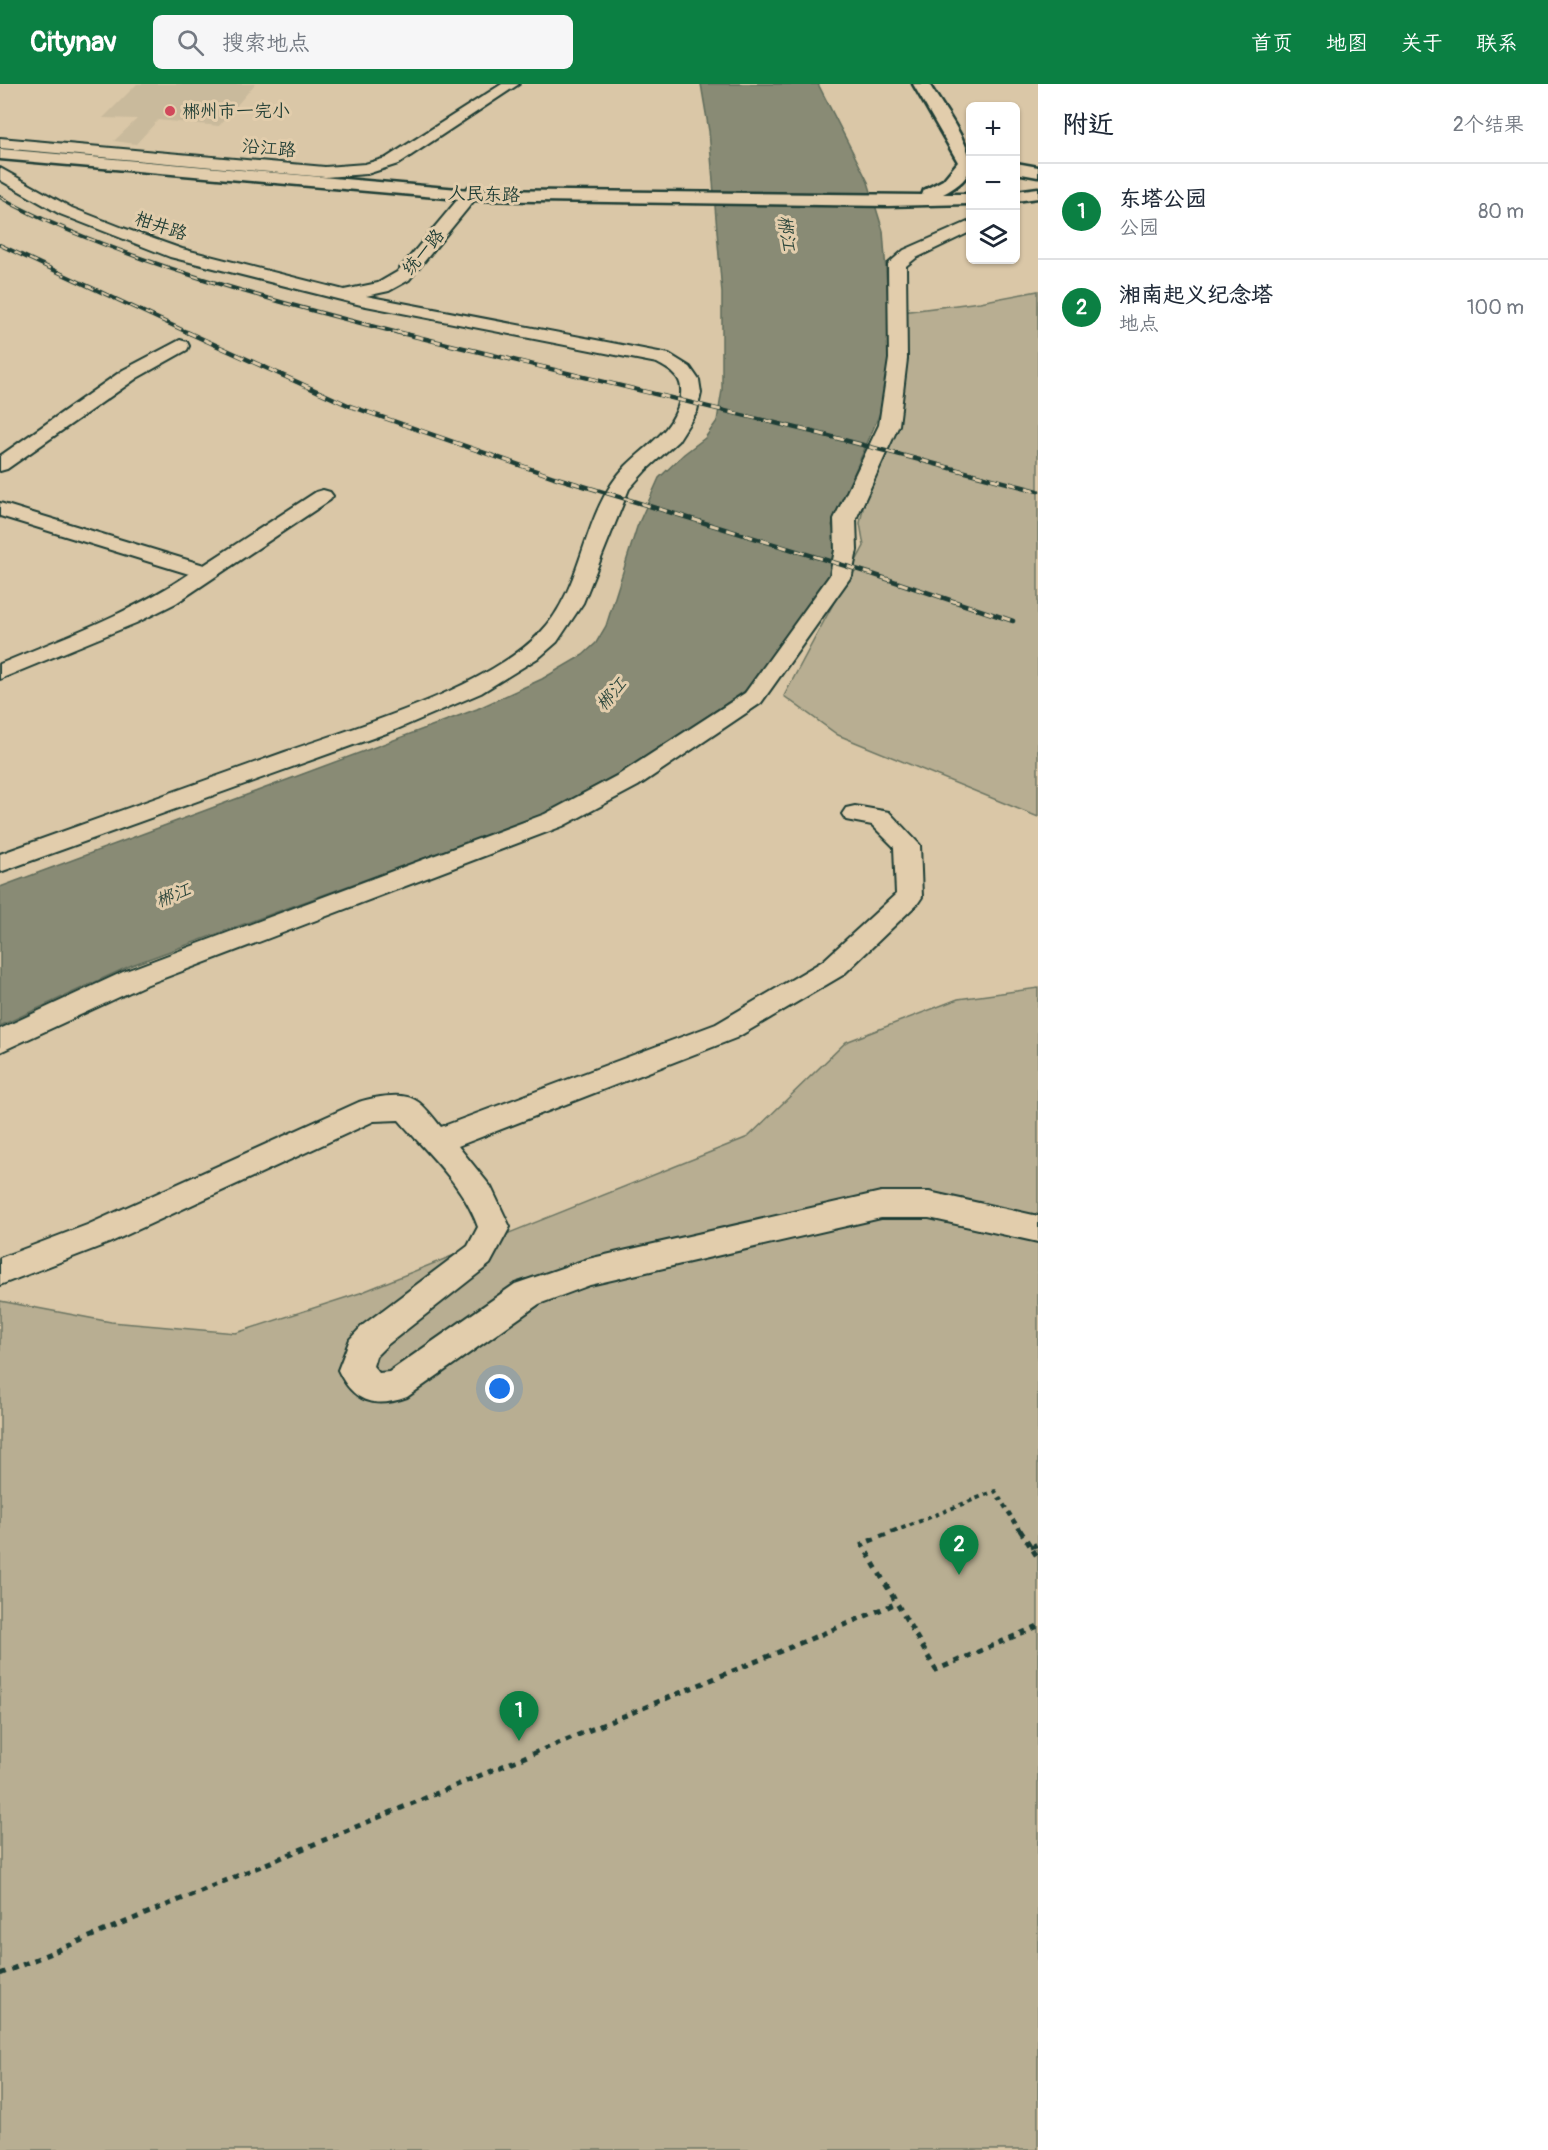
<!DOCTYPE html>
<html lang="zh">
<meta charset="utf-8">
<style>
body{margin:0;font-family:Pangolin,"LXGW WenKai TC",sans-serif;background:#f6f6f7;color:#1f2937}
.controls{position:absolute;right:18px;top:18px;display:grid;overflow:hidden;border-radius:9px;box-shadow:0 2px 4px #0004}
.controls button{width:54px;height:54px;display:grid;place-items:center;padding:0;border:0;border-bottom:2px solid #e0e1e3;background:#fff;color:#1f2937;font:30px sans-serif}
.you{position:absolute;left:500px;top:1305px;width:21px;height:21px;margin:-15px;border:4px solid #fff;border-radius:50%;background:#1a73e8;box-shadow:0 0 0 9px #1a73e833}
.badge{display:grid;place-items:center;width:39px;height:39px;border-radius:50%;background:#0b8043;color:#fff;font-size:20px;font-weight:700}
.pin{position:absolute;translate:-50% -50px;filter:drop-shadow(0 2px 3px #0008)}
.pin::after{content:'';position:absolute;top:32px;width:21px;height:18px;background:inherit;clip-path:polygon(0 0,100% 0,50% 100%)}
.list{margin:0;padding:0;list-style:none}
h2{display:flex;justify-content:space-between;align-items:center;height:78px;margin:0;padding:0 24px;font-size:26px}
h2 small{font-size:20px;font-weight:400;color:#747a83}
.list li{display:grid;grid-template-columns:39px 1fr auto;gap:18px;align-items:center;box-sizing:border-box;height:96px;padding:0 24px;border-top:2px solid #e0e1e3}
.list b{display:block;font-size:22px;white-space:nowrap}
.list p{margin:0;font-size:20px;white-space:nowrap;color:#747a83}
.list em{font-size:20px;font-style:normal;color:#747a83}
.icon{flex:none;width:33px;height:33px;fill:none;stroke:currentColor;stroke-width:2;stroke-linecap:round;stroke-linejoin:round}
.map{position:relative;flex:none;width:1038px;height:2066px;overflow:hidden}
header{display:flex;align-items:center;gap:36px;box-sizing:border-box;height:84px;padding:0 30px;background:#0b8043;color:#fff}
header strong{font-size:28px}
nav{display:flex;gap:33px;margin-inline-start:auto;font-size:21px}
.search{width:420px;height:54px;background:#f6f6f7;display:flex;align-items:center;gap:15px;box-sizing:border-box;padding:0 21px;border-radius:9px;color:#747a83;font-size:22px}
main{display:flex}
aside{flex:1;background:#fff}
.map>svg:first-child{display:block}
.built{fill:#c9ba9c}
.green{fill:#b8ae92;stroke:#6c7663;stroke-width:1.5}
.water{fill:#898b75;stroke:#5f6c5b;stroke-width:1.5}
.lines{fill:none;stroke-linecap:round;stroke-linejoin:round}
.minor-casing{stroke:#1f3d34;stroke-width:4}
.major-casing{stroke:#1f3d34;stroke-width:5}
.path-far1{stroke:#1f3d34;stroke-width:4;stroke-dasharray:4.5 4.5;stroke-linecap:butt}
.path{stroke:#1f3d34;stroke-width:5;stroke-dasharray:6 6;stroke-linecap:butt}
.minor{fill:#e2cdac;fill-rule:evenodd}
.major{fill:#e2cdac;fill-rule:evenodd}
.rail-far1-casing{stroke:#1f3d34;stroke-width:4}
.rail-casing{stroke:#1f3d34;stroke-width:4.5}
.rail-far1{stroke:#e2cdac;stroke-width:2;stroke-dasharray:8;stroke-linecap:butt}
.rail{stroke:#e2cdac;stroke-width:3;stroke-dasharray:9;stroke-linecap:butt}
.poi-dot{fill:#d1495b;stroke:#e2cdac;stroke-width:2}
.labels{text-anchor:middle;stroke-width:6;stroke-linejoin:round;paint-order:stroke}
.far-poi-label{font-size:18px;fill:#1f3d34;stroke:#e2cdac;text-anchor:start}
.far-street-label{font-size:18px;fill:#1f3d34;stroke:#e2cdac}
.far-water-label{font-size:18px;font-style:italic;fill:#2a453a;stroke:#e2cdac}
</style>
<header>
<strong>Citynav</strong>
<div class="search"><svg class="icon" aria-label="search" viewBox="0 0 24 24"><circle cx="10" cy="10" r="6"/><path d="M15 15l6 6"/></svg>搜索地点</div>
<nav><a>首页</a><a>地图</a><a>关于</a><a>联系</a></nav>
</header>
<main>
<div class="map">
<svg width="1038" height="2066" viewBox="0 0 1038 2066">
<rect width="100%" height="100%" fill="#dac7a7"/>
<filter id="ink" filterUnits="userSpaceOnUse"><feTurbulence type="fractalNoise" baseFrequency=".0167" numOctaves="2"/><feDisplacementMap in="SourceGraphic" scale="12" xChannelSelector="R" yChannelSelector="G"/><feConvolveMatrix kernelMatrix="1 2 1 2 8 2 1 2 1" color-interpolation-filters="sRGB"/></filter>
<g filter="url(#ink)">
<path class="built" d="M137 0H255L219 42 158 36 136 60 114 57 137 35 103 34Z"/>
<path class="green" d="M1038 207V733L838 651 784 612 864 462 860 439 865 415 896 343 902 228 980 218Z
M1038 904V2066H0V1217L111 1238 236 1249 360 1209 748 1053 846 958 958 915Z"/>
<path class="water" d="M701 0H818L868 98 883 147 890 242 889 308 832 441 838 461 830 497 755 600 639 678 547 729 132 881 0 942V803L477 625 542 595 583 571 596 559 606 542 637 443 659 394 684 370 705 354 717 337 722 306V209L709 47Z"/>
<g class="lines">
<defs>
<path id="minor" d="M502 0H519L398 80 367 90 325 93 0 64V54L325 83 365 80 386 74Z
M0 84 72 124 123 144 182 165 344 206 378 199 397 188 469 102H481L483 105 481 108 409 196 389 207 366 212 669 270 690 283 699 296 701 309 697 327 678 357 646 386 629 405 583 519 557 558 541 572 481 609 395 646 0 788V770C95 736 190 702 285 668 359 642 487 605 541 548 585 502 581 428 626 382 648 360 672 348 680 316 685 295 674 288 657 279L361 221 170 173 60 130 0 96Z
M970 137V148L916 174 906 182 907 275 899 341 856 435 857 466 852 491 761 619 638 702 563 742 143 902 0 968V945L123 888 545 730 620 690 745 609 830 491 835 466 834 435 879 341 889 275 888 180 904 166Z
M180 256 187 258 189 262 187 266 137 294 7 385 0 387V372L123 286Z
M323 406 330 408 333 412 330 416 176 519 136 539 0 595V580C64 553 131 529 189 490L0 432V419L204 481 316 408Z
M855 722 889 728 920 761 922 813 918 819 843 891 736 954 458 1062 491 1103 510 1143 490 1180 387 1261 376 1272 373 1282 379 1289 389 1288 515 1200 588 1175 881 1108H929L1038 1132V1158L929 1134H881L590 1201 539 1220 407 1313C374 1325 353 1318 338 1286L350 1255 363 1241 468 1162 478 1143C463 1100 427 1069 399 1036L374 1037 109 1159 0 1201V1174L87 1141 359 1018C374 1013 402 1008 415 1016 425 1021 434 1035 441 1043L716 940 823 877 896 810 894 763 872 741 846 736 842 730 846 724Z"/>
<path id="major" d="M913 0H929C939 17 976 67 970 85 967 96 953 105 943 110H970V120L887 122 470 116 0 75V65L470 106 922 111 924 106 943 96 958 78Z
M1016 79 1038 83V93L1016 89Z
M1038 104V114L1016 117V107Z"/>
</defs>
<use href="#minor" class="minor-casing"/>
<use href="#major" class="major-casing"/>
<path class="path-far1" d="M893 1448 995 1407 1021 1448"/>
<path class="path" d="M897 1446 862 1460 936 1586 1038 1542
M1020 1446 1038 1474
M1031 1463 1038 1460
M0 1890 897 1519"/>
<use href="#minor" class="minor"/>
<use href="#major" class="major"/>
<defs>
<path id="rail-far1" d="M0 113C45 139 94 157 143 175 228 205 316 228 403 250
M0 161 191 250"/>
<path id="rail" d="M187 248 350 322 554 393 872 490 1013 537
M397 248 821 350 1038 407"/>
</defs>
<use href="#rail-far1" class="rail-far1-casing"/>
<use href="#rail" class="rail-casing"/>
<use href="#rail-far1" class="rail-far1"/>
<use href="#rail" class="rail"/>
</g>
</g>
<circle class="poi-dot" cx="170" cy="27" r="6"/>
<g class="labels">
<g class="far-poi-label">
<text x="182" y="33">郴州市一完小</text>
</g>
<g class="far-street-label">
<text transform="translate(269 64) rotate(5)" y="6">沿江路</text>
<text transform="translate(484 110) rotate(2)" y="6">人民东路</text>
<text transform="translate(161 142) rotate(18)" y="6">柑井路</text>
<text transform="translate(423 168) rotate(-50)" y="6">统一路</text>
</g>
<g class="far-water-label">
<text transform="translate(787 149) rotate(82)" y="6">郴江</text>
<text transform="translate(611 610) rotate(-49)" y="6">郴江</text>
<text transform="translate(173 811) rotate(-22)" y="6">郴江</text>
</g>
</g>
</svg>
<div class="controls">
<button>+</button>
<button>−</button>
<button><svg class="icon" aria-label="layers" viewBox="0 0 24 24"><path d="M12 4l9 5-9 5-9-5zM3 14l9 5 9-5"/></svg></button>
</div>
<div class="you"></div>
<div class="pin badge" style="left:519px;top:1657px">1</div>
<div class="pin badge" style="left:959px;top:1491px">2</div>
</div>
<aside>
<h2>附近<small>2个结果</small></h2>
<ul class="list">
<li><span class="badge">1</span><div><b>东塔公园</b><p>公园</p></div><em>80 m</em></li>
<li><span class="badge">2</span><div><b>湘南起义纪念塔</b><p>地点</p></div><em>100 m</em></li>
</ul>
</aside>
</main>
